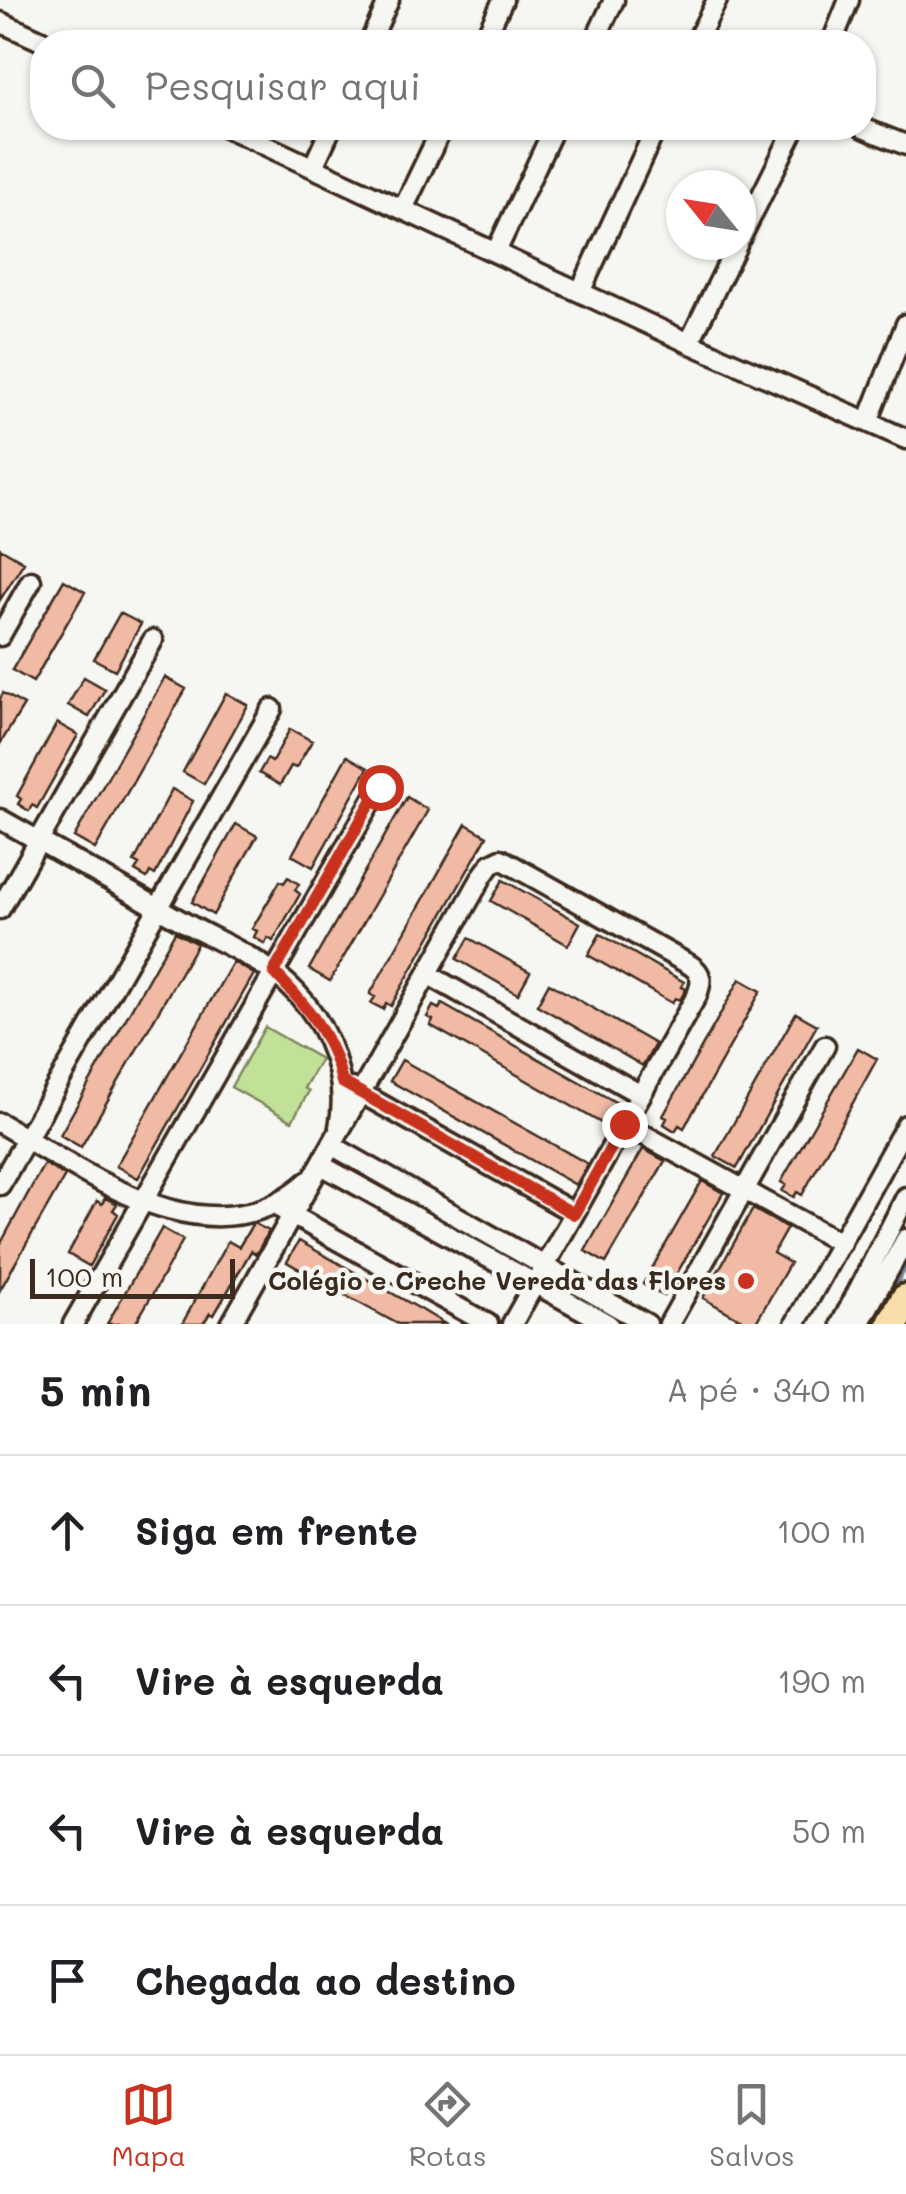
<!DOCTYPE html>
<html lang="pt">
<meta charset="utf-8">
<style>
body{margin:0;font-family:Mali,sans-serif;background:#f2f2f2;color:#202124}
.compass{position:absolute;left:666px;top:170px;width:90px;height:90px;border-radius:50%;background:#fff;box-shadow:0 2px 8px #0004;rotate:300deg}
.scale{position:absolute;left:30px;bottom:25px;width:205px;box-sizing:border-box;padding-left:10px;border:5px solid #3b2a1e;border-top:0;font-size:28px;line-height:35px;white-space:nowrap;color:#3b2a1e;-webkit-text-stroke:8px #f6f6f2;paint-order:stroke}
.stop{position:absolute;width:30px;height:30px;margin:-22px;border:8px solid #c8321e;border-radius:50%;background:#fff}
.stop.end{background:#c8321e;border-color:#fff;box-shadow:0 2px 10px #0008}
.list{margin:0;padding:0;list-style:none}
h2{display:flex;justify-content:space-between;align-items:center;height:130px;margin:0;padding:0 40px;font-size:42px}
h2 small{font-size:32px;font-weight:400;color:#757577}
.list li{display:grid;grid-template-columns:65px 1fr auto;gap:30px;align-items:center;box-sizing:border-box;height:150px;padding:0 40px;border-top:2px solid #e0e0e0}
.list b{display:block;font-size:38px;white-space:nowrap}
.list em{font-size:32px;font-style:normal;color:#757577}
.icon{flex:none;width:55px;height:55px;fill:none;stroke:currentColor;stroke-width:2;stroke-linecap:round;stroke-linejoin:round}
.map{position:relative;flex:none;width:906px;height:1324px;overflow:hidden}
.search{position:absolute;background:#fff;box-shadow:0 2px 8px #0004;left:30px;right:30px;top:30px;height:110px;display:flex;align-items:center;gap:25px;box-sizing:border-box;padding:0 35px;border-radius:40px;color:#757577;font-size:38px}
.sheet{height:730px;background:#fff}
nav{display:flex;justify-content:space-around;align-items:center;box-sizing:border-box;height:140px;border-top:2px solid #e0e0e0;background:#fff;font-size:28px;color:#757577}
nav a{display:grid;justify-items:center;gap:5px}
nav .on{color:#c8321e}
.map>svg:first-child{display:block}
.green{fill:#c1e098;stroke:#7e855b;stroke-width:2.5}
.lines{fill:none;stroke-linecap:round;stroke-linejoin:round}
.stream{stroke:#7589a0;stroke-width:4}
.building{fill:#f1baa5;stroke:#3b2a1e;stroke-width:2.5}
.minor-casing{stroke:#3b2a1e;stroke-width:25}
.motorway-casing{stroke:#3b2a1e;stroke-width:38}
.minor{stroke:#f6f6f2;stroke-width:18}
.motorway{stroke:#f9deab;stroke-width:30}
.route{stroke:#c8321e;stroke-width:12}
.poi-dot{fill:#c8321e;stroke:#f6f6f2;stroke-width:4}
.labels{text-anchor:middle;stroke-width:9;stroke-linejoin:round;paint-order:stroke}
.poi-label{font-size:25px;font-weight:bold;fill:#3b2a1e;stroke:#f6f6f2;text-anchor:end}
</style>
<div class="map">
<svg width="906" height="1324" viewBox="0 0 906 1324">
<rect width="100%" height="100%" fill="#f6f6f2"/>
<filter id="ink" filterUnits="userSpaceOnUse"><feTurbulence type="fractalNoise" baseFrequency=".01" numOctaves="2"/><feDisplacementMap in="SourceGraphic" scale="20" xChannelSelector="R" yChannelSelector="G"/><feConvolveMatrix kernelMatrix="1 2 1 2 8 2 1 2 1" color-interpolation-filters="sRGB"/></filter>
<g filter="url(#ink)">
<path class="green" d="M265 1027 321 1059 304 1088 309 1091 292 1121 231 1087Z"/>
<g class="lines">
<path class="stream" d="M875 1324 906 1267"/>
</g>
<path class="building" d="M0 548 24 562 0 600Z
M64 580 85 592 33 682 12 670Z
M120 613 141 624 115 670 94 659Z
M84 677 105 689 89 717 68 705Z
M165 677 186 689 95 849 74 837Z
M3 693 24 705 0 744V699Z
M226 693 248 705 204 784 183 772Z
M57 723 78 735 37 808 32 805 29 811 18 804 21 799 17 796Z
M290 729 312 741 296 768 291 766 280 785 259 773 267 759 272 762Z
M347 756 368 768 313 867 292 855Z
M172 789 193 801 155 875 150 872 147 878 135 871 139 865 134 862Z
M407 797 428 810 330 981 309 969Z
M236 824 257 836 213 915 192 902Z
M466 824 487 836 391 1006 386 1003 383 1009 371 1003 375 997 370 994Z
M288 877 299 884 295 890 300 894 273 941 268 938 265 944 254 937 257 931 252 929 280 881 284 883Z
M503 880 580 923 568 945 491 901Z
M175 932 197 944 81 1147 60 1135Z
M600 934 684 982 681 987 686 989 680 1000 675 998 672 1003 588 955Z
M469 938 530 972 518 994 457 959Z
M233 962 254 974 138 1178 116 1166Z
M740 979 761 991 684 1128 679 1125 675 1131 664 1124 667 1118 663 1116Z
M549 983 655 1044 643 1066 537 1005Z
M442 1004 617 1103 613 1108 618 1110 611 1122 606 1119 603 1124 430 1025 433 1020 427 1017 433 1006 439 1009Z
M796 1013 817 1025 737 1168 715 1156Z
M858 1048 877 1059 802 1195 797 1192 794 1197 782 1191 786 1185 781 1182Z
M402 1060 588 1164 576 1185 390 1081Z
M643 1149 665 1161 606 1263 585 1251Z
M44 1164 65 1176 0 1290V1245Z
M702 1181 723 1193 664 1296 643 1284Z
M105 1198 117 1204 113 1210 118 1214 89 1266 68 1254 97 1201 102 1204Z
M753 1209 787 1228 773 1253 790 1263 755 1324H749L703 1298Z
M253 1223 269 1231 256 1254 251 1251 214 1315 210 1313 203 1324H182L228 1241 239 1247Z
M162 1228 183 1240 152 1295 135 1324H107Z
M299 1241 422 1310 445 1324H398L350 1298 287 1262Z"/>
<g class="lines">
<defs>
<path id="minor" d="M0 22 44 42
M370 42 389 0
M483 42 503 0
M594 42 614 0
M696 42 717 0
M832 42 849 0
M228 128 689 343 906 439
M863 128 906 145
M313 167 331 128
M403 209 442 128
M741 237 795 128
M496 252 554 128
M581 290 656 128
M689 343 737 245
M868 422 906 324
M0 636 31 581
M0 819C62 854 125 889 187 924 215 940 248 953 274 973 320 1007 351 1070 339 1127
M0 909 153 640
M429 975 641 1095
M352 1088 574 1213
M0 1123C89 1175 212 1267 308 1181
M624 1124 841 1243
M333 1146 647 1324
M321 1165 608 1324
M0 1185 272 709
M283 1210 488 1324
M73 1324 380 787
M231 1324 483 875 491 864 501 859 690 965C703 973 702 982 697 995L512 1324
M669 1324 825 1046
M795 1324 906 1125
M841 1324 906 1197
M859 1324 906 1239"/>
<path id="motorway" d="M893 1324 906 1300"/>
</defs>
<use href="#minor" class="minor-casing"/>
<use href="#motorway" class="motorway-casing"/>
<use href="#minor" class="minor"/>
<use href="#motorway" class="motorway"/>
</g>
</g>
<g class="lines" filter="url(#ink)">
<path class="route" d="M380 787 274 972C306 1005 333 1037 342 1082L574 1214 624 1124"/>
</g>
<circle class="poi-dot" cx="746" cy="1281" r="10"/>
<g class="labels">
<g class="poi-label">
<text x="726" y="1290">Colégio e Creche Vereda das Flores</text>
</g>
</g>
</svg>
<svg class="compass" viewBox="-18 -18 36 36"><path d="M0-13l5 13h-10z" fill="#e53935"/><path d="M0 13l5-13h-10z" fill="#757577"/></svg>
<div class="scale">100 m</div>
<div class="stop" style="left:380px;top:787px"></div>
<div class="stop end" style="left:624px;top:1124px"></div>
<div class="search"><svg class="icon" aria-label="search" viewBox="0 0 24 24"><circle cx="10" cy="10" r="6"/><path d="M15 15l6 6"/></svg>Pesquisar aqui</div>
</div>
<section class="sheet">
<h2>5 min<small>A pé · 340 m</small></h2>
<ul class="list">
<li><svg class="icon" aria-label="ahead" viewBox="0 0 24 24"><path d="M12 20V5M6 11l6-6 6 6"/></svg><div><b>Siga em frente</b></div><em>100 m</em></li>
<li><svg class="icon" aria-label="left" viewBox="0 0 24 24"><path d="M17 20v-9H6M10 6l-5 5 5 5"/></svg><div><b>Vire à esquerda</b></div><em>190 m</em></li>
<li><svg class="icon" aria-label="left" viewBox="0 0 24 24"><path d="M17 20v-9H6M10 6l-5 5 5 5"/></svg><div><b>Vire à esquerda</b></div><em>50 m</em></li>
<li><svg class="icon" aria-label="arrive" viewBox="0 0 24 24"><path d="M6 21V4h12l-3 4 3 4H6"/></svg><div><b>Chegada ao destino</b></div></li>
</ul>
</section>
<nav>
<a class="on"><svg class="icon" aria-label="map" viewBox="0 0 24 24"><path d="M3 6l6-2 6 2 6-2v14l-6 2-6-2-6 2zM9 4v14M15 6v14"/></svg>Mapa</a>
<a><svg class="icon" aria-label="directions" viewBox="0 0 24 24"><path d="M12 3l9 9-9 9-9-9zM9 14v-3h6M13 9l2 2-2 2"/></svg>Rotas</a>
<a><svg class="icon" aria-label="saved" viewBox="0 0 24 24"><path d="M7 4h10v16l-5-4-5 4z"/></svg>Salvos</a>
</nav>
